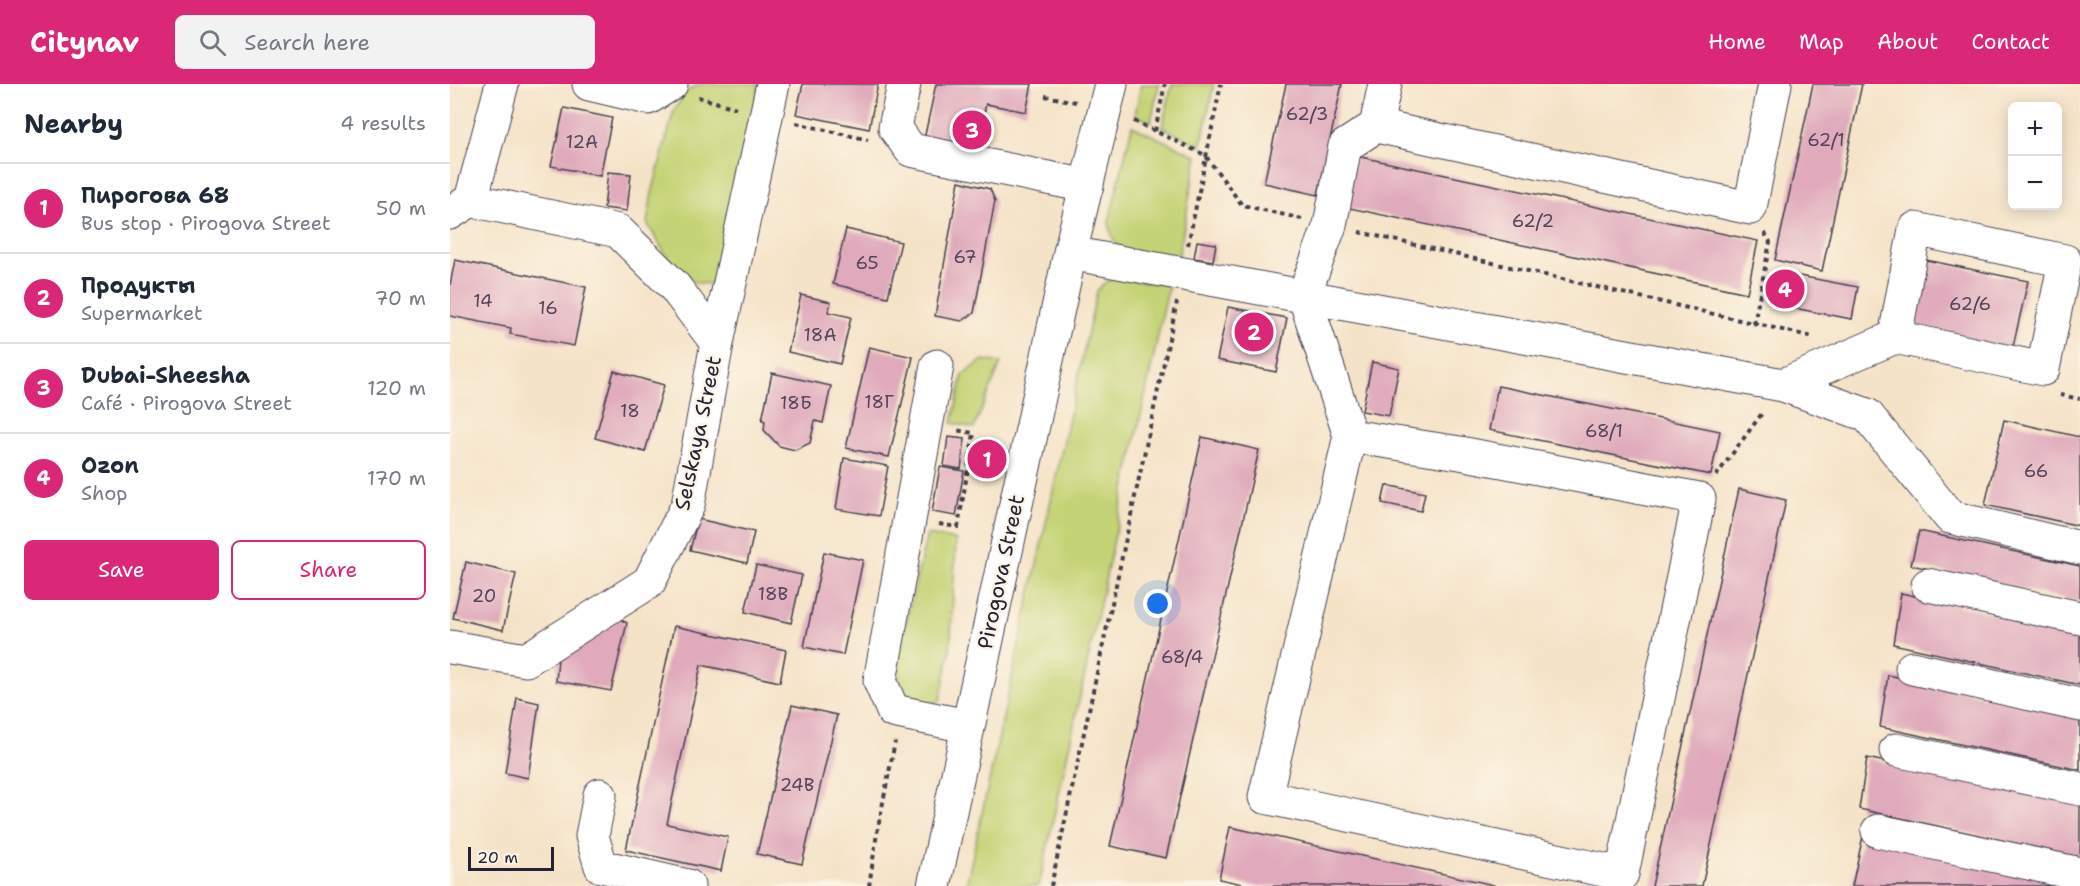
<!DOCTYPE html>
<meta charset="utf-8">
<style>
body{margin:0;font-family:"Shantell Sans",sans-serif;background:#f2f2f3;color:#1f2937}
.controls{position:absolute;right:18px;top:18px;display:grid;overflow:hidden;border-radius:9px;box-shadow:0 3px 15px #0003}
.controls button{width:54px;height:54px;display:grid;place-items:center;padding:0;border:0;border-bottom:2px solid #e0e1e3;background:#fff;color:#1f2937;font:30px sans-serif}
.scale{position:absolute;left:18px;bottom:15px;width:86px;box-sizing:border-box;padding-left:6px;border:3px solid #22223b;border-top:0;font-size:16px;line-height:21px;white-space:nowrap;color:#22223b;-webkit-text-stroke:4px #fcf5e5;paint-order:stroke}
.you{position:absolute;left:708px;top:520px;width:21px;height:21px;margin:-15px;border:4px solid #fff;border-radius:50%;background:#1a73e8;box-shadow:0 0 0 9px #1a73e833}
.badge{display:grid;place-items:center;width:39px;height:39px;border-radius:50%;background:#db2777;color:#fff;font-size:20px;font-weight:700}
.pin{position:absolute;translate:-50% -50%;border:3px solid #fff;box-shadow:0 2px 6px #0006}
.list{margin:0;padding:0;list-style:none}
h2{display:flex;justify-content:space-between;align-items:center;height:78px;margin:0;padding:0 24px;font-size:26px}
h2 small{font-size:20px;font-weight:400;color:#747a83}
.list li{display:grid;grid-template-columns:39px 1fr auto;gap:18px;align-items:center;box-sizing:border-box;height:90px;padding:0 24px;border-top:2px solid #e0e1e3}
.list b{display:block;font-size:22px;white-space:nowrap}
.list p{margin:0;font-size:20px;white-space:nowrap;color:#747a83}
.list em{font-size:20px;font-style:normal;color:#747a83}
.actions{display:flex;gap:12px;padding:18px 24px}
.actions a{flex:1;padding:14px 0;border:2px solid #db2777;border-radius:9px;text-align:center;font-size:21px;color:#db2777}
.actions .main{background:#db2777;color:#fff}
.icon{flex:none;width:33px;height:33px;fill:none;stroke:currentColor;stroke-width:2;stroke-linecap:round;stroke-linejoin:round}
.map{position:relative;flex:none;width:1630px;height:802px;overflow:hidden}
header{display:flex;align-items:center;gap:36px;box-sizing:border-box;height:84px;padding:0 30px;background:#db2777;color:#fff}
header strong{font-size:28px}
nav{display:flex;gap:33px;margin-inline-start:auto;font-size:21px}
.search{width:420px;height:54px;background:#f2f2f3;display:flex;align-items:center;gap:15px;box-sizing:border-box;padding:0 21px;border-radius:9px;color:#747a83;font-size:22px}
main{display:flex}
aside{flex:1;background:#fff}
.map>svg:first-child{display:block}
.green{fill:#c4d375;stroke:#737a58;stroke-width:1.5}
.building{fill:#e0aabc}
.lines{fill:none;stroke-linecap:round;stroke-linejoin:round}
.minor-casing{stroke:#423f50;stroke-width:35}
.major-casing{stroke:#423f50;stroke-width:35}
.path{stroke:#423f50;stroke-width:4;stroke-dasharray:4.5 4.5;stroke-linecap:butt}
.minor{stroke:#fff;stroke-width:33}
.major{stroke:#fff;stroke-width:33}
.labels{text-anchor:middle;stroke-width:5;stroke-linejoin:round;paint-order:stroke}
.number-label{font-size:18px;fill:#52445b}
.street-label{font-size:21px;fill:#22223b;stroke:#fcf5e5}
</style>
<header>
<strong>Citynav</strong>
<div class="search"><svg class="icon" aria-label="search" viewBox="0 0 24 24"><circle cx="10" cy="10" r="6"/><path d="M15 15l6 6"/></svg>Search here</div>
<nav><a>Home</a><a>Map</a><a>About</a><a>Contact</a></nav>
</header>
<main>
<aside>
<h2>Nearby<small>4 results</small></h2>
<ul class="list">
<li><span class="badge">1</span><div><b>Пирогова 68</b><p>Bus stop · Pirogova Street</p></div><em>50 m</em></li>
<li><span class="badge">2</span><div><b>Продукты</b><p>Supermarket</p></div><em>70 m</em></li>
<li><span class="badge">3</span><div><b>Dubai-Sheesha</b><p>Café · Pirogova Street</p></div><em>120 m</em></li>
<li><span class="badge">4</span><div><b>Ozon</b><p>Shop</p></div><em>170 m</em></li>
</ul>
<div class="actions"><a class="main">Save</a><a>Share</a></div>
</aside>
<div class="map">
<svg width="1630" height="802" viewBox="0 0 1630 802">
<rect width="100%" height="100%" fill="#fcf5e5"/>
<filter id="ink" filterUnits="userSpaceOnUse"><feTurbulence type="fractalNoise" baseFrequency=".0167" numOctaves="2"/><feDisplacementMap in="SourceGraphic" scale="12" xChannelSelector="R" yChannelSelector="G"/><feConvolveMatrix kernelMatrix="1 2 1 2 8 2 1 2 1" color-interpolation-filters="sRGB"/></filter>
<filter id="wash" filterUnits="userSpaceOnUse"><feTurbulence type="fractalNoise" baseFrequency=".008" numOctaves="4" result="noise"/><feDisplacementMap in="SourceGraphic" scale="24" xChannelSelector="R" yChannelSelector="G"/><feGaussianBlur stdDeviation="1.35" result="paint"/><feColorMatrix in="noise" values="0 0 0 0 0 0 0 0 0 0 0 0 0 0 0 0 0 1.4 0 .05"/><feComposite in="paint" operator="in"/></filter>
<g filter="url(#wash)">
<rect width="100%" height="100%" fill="#f5e3c8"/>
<path class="green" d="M250 0H309L264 200 246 199 217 173 197 139 202 109 224 26 237 7Z
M691 0H709L701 38 685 31Z
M722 0H764L751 62 712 43Z
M682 42 747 72 728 175C717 173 678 169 671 164 662 158 660 147 659 138Z
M669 194 719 201 589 802H516L647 207C654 198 659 195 669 194Z
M533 276 551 279 524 344 502 339 513 291Z
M477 451 506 456 500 568 490 617 479 620 460 617 449 593 448 572Z"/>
<g id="blocks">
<path class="building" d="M353 0H428L419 45 346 30Z
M486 0H582L576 28 536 20 525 71 473 60Z
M836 0H892L868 111 814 99Z
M1363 0H1412L1372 187 1325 176Z
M114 24 162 34 150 92 101 82Z
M906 72 1308 157 1297 209 895 123Z
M158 88 181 90 177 127 154 124Z
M509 97 540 105 545 117 524 229 512 237 485 232Z
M396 145 451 158 438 213 383 200Z
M747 157 766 160 763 177 744 174Z
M5 176 136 203 124 262 60 250 61 244 0 232V201Z
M1476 176 1578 197 1562 267 1463 243Z
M1328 188 1408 203 1402 235 1322 220Z
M351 211 381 218 378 228 401 233 390 280 338 268Z
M778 223 837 234 826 288 767 276Z
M419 263 463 273 439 373 396 364Z
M922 278 949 284 939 332 912 327Z
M164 287 214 301 195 368 145 354Z
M322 289 381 302 373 339 365 337 360 359 345 366 329 362 314 346 315 337 312 336Z
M1048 302 1270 347 1261 391 1039 346Z
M1554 336 1630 353V442L1535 421Z
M498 353 515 355 511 385 494 382Z
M752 353 809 366 716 774 660 762Z
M394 374 438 382 429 432 386 425Z
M490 383 514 387 506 432 482 428Z
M936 401 975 409 971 427 932 419Z
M1289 405 1336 416 1252 802H1202Z
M248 435 304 448 297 479 240 466Z
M1469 447 1630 482V518L1461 481Z
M374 468 413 476 393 571 354 563Z
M16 478 66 490 53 546 3 534Z
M306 481 352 491 341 539 295 528Z
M1451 509 1630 548V601L1443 560Z
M169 535 177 539 161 607 106 597 108 575Z
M224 542 336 566 330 598 251 581 217 740 278 753 271 787 176 766Z
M1438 591 1630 633V686L1430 643Z
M67 614 89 619 78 694 55 689Z
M342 621 387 631 352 780 307 770Z
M1417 674 1630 720V773L1409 725Z
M780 743 1044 801V802H802L769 795Z
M1413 752 1630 802H1402Z"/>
</g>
</g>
<g filter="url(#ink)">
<use href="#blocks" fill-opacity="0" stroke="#423f50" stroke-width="1.5"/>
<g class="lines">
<defs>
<path id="minor" d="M139 0 198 14 221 0
M454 0 445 44 461 66 637 102
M926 42 1300 124 1325 0
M21 116 52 0
M0 129 21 116 168 147 224 202 267 259
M620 169 1333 301 1445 253 1593 285 1615 177 1465 145 1445 253
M487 282 430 597 443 627 517 642
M1333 301 1417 331 1500 433 1630 464
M900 352 1010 369 1249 415 1172 790 815 713 900 352 854 211 880 141 895 62 926 42 935 0
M1478 501 1630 534
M0 563 76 576 199 498 238 421 267 259 323 0
M1462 584 1630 621
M1446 666 1630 705
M150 711 142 752 151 782 238 802
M1428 747 1630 790"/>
<path id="major" d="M484 802 620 169 661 0"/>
</defs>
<use href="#minor" class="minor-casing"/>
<use href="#major" class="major-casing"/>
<path class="path" d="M595 12 626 18
M248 13 286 24
M684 37 755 71 792 121 852 135
M346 39 418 56
M705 47 715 0
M909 148 1363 253
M738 161 771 0
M1304 240 1320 158 1314 148
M1610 311 1630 315
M1266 392 1313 328
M489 440 508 443 524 349 505 346
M419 802 427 749 445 658
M601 802 727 218"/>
<use href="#minor" class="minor"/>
<use href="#major" class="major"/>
</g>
</g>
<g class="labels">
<g class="number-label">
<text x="857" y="36">62/3</text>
<text x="1376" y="62">62/1</text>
<text x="132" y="64">12А</text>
<text x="1083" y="143">62/2</text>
<text x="515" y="179">67</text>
<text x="417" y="185">65</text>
<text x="33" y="223">14</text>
<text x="1520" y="226">62/6</text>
<text x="98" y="230">16</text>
<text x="370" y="257">18А</text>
<text x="429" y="324">18Г</text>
<text x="346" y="325">18Б</text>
<text x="180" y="333">18</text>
<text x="1154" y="353">68/1</text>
<text x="1586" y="393">66</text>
<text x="323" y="516">18В</text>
<text x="34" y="518">20</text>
<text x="732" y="579">68/4</text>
<text x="347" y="707">24В</text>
</g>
<g class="street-label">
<text transform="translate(248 349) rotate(-78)" y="7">Selskaya Street</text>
<text transform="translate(551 488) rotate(-78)" y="7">Pirogova Street</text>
</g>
</g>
</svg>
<div class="controls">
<button>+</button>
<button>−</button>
</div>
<div class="scale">20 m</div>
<div class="you"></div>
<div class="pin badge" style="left:537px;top:375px">1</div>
<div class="pin badge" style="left:804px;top:248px">2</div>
<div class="pin badge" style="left:522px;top:46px">3</div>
<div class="pin badge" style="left:1335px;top:205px">4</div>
</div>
</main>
